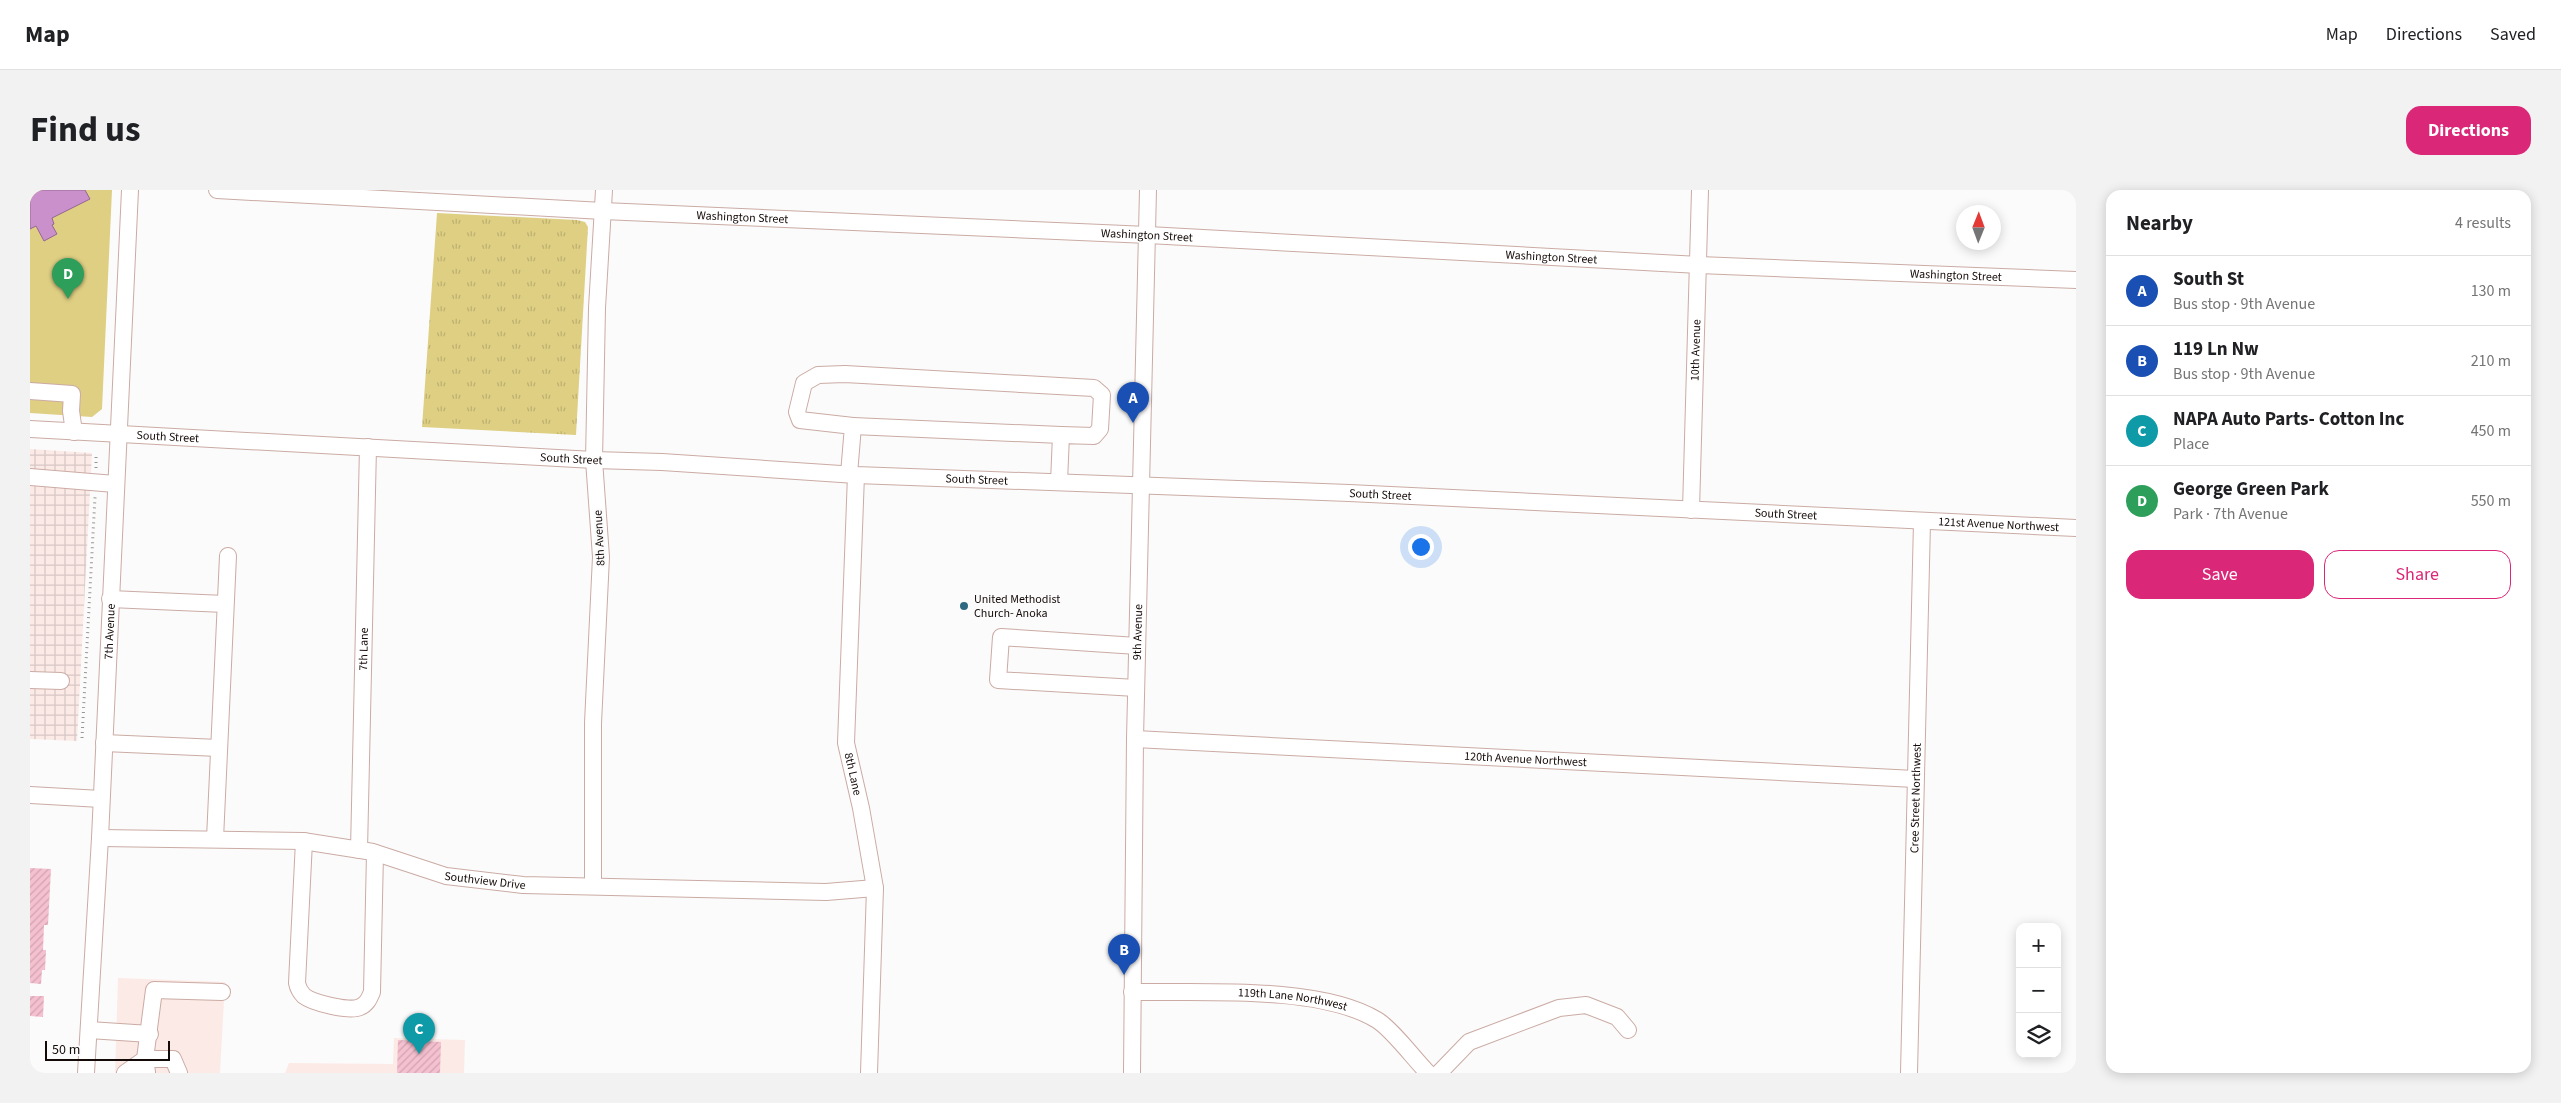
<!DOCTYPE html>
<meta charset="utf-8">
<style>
body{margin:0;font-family:"Source Sans 3",sans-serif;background:#f2f2f2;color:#202124}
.controls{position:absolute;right:15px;bottom:15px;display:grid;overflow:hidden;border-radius:10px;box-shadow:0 2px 12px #0003}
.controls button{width:45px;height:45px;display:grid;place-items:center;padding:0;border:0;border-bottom:1px solid #e0e0e0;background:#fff;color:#202124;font:25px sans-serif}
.compass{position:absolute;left:1926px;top:15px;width:45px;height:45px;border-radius:50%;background:#fff;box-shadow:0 2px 12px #0003;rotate:1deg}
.scale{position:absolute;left:15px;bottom:12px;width:125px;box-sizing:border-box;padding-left:5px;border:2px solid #140a08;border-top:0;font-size:14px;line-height:18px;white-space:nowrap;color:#140a08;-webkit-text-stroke:4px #fbfbfb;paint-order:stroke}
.you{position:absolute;left:1390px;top:356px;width:18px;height:18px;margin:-12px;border:4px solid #fff;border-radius:50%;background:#1a73e8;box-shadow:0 0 0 8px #1a73e833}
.badge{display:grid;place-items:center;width:32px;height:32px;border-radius:50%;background:#db2777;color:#fff;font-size:16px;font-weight:700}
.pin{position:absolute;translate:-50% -41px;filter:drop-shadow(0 1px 2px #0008)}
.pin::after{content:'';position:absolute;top:26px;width:18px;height:15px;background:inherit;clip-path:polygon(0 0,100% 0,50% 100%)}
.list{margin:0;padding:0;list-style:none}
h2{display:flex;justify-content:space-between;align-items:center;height:65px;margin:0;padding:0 20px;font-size:21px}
h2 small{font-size:16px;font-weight:400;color:#757577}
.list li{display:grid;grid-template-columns:32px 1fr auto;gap:15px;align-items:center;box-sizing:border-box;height:70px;padding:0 20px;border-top:1px solid #e0e0e0}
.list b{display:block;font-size:19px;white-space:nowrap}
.list p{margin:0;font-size:16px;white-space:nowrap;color:#757577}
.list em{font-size:16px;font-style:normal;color:#757577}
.actions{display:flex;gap:10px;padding:15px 20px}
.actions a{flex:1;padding:11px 0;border:1px solid #db2777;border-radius:15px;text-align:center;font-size:18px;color:#db2777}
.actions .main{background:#db2777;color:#fff}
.icon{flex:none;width:28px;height:28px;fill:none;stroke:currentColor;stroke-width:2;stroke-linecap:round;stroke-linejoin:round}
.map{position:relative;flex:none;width:2046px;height:883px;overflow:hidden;border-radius:15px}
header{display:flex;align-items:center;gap:30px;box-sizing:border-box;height:70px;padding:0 25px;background:#fff;border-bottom:1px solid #e0e0e0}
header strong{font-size:24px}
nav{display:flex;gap:28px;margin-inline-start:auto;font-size:18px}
.intro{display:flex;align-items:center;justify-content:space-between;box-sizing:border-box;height:120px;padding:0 30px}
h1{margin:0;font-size:35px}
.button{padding:12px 22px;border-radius:15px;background:#db2777;color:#fff;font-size:18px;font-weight:700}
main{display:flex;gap:30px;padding:0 30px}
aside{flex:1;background:#fff;border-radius:15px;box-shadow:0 2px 12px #0003}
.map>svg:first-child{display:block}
.built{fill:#fceae7}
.industrial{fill:url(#industrial-grid)}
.grass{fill:url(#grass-tufts)}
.park{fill:#decf83}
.water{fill:#ca90cb;stroke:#936890}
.building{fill:url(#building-hatch)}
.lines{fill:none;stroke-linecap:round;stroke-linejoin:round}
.minor-casing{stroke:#cbaba4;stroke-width:18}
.path{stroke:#989493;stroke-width:3;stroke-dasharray:1 4;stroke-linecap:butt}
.minor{stroke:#fff;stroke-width:16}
.poi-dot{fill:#2e6981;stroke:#fbfbfb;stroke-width:2}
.labels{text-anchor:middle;stroke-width:4.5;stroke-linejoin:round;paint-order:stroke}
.street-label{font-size:12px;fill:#140a08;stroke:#fbfbfb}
.poi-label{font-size:12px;fill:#140a08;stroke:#fbfbfb;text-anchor:start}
</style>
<header>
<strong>Map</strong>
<nav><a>Map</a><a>Directions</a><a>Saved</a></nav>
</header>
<div class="intro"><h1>Find us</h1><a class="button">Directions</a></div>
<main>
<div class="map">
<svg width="2046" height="883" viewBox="0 0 2046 883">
<defs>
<pattern id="industrial-grid" width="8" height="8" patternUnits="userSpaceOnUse" patternTransform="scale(1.25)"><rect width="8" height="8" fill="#fceae7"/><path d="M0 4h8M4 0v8" fill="none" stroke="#d7c7c5"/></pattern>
<pattern id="grass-tufts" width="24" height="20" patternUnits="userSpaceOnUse" patternTransform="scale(1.25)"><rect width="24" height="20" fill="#decf83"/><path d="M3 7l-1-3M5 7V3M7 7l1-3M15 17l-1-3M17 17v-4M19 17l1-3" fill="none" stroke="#beb070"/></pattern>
<pattern id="building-hatch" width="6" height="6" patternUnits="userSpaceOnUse" patternTransform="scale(1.25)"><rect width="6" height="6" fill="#f5c0d0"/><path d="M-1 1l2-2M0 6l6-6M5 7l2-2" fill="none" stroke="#d1a4b1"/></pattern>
</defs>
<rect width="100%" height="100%" fill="#fbfbfb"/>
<path class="built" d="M88 788 195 792 190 883H85Z
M364 848 435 850 434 883H255L259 873 363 874Z"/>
<path class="industrial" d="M0 259 62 263 47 551 0 549Z"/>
<path class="grass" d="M407 23 547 30 555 32 558 37 546 245 392 237Z"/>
<path class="park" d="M0 0H82L72 219 62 227 0 223Z"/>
<path class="water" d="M0 0H55L60 9 22 28 24 34 22 35 27 44 14 51 6 36 0 39Z"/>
<path class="building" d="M0 678 21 679 18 735H14L13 760H16L15 780H12L11 794 0 793Z
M0 806H14L13 827 0 826Z
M368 850 411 852 410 883H367Z"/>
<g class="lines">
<defs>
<g id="minor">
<path id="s1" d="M187 0 573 21 1118 45 1669 75 2046 90"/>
<path d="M0 201 42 204 41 221 44 242"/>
<path d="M823 236 1031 245"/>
<path id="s2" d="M0 239 564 270 632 272 826 285 1319 303 2046 338"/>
<path d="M819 284 823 236 770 230 767 222 774 193 788 185 815 184 1064 198 1072 205 1070 239 1064 246 1031 245 1029 292"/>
<path id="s3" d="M826 285 816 553 831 618 845 698 839 883"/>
<path d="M0 287 85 294"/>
<path id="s4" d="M1661 320 1670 0"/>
<path d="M80 409 195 414"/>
<path d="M0 490 31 491"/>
<path d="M1106 498 968 490 971 447 1107 456"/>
<path id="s5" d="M1105 549 1885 589"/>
<path d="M74 553 189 558"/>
<path d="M0 605 71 609"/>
<path id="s6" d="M70 648 273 651 343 662 416 686 493 695 796 702 845 698"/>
<path d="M185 649 198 366"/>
<path d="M274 651 267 793C268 798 270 802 274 806 283 813 320 822 330 817 337 814 339 809 342 802L345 663"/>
<path id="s7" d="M329 660 338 257"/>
<path d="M563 696V533L571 367 564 270 567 118 574 0"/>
<path id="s8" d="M1102 802C1170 803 1290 795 1347 830 1362 839 1385 870 1398 883"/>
<path d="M59 840 120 844"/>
<path d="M117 882 115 869 124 800 192 802"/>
<path id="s9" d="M56 883 70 648 100 0"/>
<path d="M95 883 115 869H143L149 883"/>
<path id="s10" d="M1102 883 1105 549 1118 0"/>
<path d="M1409 883 1439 852 1529 818 1556 815 1587 827 1598 840"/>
<path id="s11" d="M1879 883 1892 332"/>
</g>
</defs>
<use href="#minor" class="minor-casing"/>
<path class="path" d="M66 278V266
M52 548 65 307"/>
<use href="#minor" class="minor"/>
</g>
<circle class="poi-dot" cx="934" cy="416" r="5"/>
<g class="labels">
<g class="street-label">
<text dy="4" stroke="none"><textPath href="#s1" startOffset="526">Washington Street</textPath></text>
<text dy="4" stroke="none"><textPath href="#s1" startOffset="931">Washington Street</textPath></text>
<text dy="4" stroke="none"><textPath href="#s1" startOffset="1336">Washington Street</textPath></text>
<text dy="4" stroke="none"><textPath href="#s1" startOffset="1741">Washington Street</textPath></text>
<text dy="4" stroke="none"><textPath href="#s4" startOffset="160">10th Avenue</textPath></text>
<text dy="4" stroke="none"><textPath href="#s2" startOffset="138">South Street</textPath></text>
<text dy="4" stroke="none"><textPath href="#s2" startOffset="542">South Street</textPath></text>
<text dy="4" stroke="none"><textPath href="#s2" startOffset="948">South Street</textPath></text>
<text dy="4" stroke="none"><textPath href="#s2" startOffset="1352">South Street</textPath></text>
<text dy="4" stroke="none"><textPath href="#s2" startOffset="1758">South Street</textPath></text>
<text dy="4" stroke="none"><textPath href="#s2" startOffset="1971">121st Avenue Northwest</textPath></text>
<text transform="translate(569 348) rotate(-93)" y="4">8th Avenue</text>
<text dy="4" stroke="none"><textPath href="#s10" startOffset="441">9th Avenue</textPath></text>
<text dy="4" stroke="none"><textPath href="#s9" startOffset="442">7th Avenue</textPath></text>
<text dy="4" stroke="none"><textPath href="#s7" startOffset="201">7th Lane</textPath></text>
<text dy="4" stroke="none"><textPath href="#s5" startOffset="391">120th Avenue Northwest</textPath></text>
<text dy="4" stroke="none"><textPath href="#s3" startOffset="300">8th Lane</textPath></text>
<text dy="4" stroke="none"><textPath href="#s11" startOffset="275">Cree Street Northwest</textPath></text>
<text dy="4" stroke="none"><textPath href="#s6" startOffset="390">Southview Drive</textPath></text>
<text dy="4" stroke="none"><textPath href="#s8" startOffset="161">119th Lane Northwest</textPath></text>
</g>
<g class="poi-label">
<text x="944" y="413">United Methodist<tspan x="944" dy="14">Church- Anoka</tspan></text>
</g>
</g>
</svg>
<div class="controls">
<button>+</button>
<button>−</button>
<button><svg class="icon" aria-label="layers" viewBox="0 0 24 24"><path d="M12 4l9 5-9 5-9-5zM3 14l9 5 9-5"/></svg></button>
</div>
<svg class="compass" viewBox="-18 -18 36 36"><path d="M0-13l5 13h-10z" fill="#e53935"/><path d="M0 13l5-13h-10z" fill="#757577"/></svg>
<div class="scale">50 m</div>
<div class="you"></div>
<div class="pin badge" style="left:1103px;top:233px;background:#1a4fb4">A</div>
<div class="pin badge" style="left:1094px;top:785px;background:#1a4fb4">B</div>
<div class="pin badge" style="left:389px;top:864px;background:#0f9aa8">C</div>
<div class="pin badge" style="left:38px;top:109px;background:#2e9e5b">D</div>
</div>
<aside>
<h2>Nearby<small>4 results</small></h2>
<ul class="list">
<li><span class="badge" style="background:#1a4fb4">A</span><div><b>South St</b><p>Bus stop · 9th Avenue</p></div><em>130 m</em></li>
<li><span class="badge" style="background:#1a4fb4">B</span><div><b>119 Ln Nw</b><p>Bus stop · 9th Avenue</p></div><em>210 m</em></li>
<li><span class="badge" style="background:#0f9aa8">C</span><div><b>NAPA Auto Parts- Cotton Inc</b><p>Place</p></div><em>450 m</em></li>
<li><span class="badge" style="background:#2e9e5b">D</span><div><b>George Green Park</b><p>Park · 7th Avenue</p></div><em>550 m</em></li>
</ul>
<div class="actions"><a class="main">Save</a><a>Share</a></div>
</aside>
</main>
